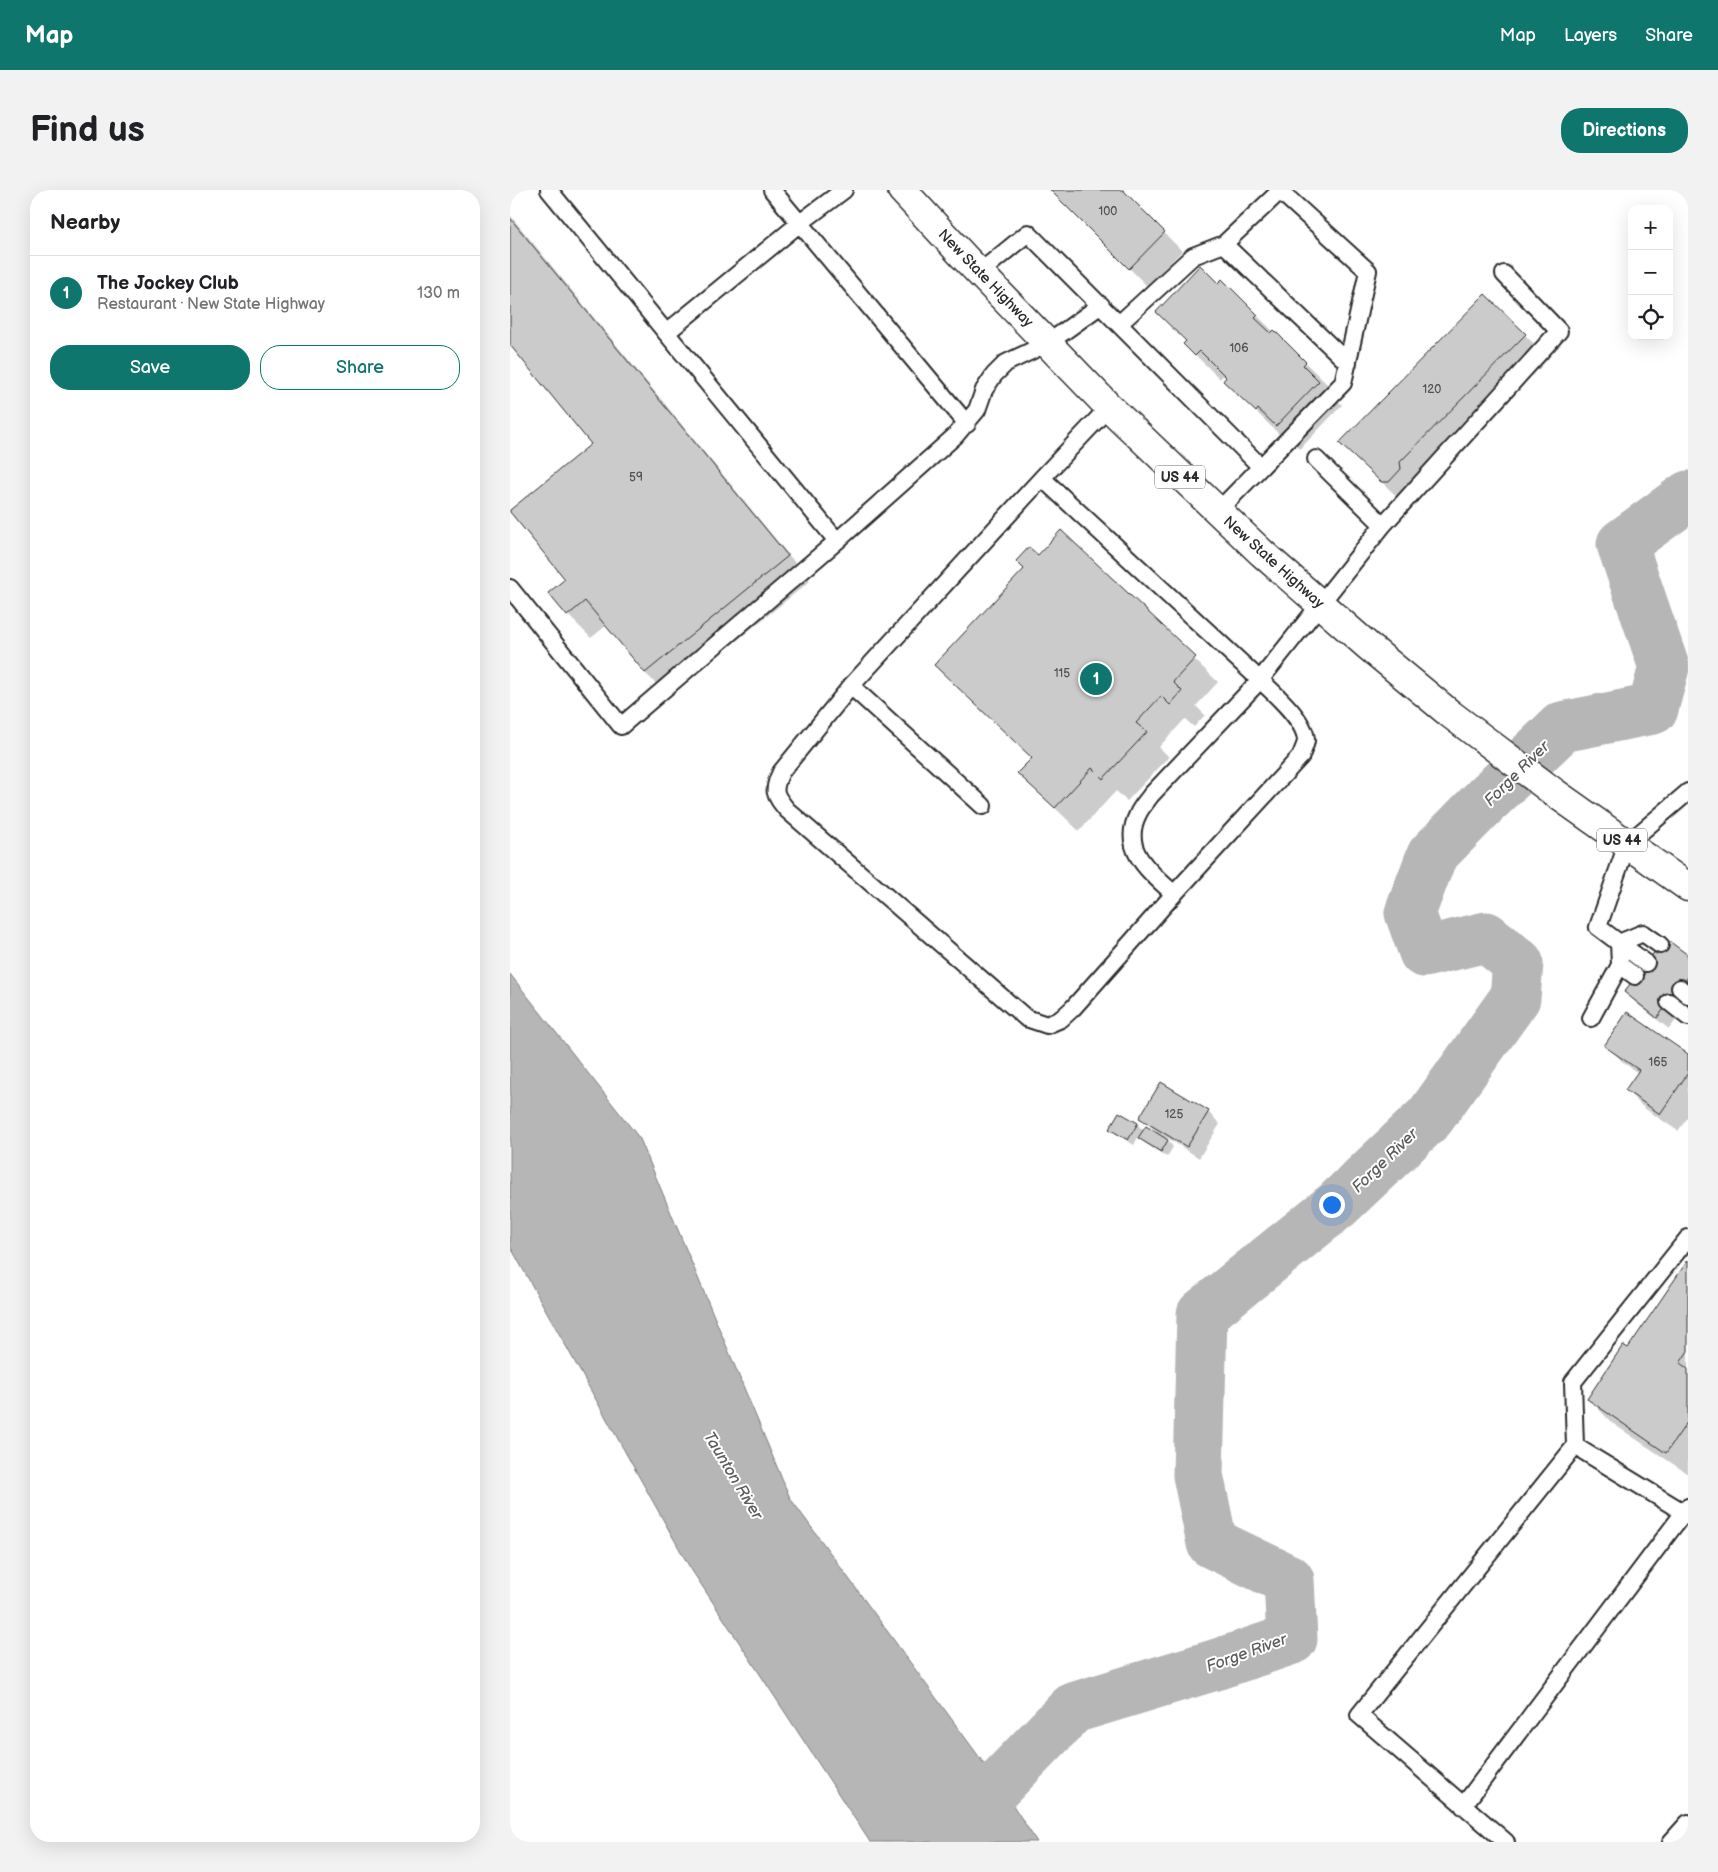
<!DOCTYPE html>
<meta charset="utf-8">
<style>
body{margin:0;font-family:"Balsamiq Sans",sans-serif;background:#f2f2f2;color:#202124}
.controls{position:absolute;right:15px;top:15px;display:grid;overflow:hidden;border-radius:10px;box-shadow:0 5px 20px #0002}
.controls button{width:45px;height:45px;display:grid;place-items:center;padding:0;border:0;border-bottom:1px solid #e0e0e0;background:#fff;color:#202124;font:25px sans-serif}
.you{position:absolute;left:821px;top:1014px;width:18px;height:18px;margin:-12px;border:4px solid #fff;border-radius:50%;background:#1a73e8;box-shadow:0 0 0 8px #1a73e833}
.badge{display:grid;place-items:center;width:32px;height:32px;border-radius:50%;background:#0f766e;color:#fff;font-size:16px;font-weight:700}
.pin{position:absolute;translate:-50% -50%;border:2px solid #fff;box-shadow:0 1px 5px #0006}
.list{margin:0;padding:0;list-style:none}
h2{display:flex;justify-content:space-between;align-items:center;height:65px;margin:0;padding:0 20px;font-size:21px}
h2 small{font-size:16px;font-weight:400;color:#757577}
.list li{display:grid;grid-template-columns:32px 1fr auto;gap:15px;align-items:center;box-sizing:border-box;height:75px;padding:0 20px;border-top:1px solid #e0e0e0}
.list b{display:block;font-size:19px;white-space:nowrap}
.list p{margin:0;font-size:16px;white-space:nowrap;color:#757577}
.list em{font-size:16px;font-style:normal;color:#757577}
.actions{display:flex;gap:10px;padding:15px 20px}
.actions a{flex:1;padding:11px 0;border:1px solid #0f766e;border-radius:20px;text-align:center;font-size:18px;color:#0f766e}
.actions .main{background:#0f766e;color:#fff}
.icon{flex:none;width:28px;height:28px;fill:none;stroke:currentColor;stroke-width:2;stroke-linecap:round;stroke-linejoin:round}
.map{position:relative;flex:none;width:1178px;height:1652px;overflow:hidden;border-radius:20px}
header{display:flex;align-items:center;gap:30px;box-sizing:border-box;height:70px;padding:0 25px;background:#0f766e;color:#fff}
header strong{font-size:24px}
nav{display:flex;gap:28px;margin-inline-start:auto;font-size:18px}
.intro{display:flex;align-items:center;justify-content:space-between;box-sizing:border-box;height:120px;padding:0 30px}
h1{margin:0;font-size:35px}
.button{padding:12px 22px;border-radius:20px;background:#0f766e;color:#fff;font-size:18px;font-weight:700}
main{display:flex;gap:30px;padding:0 30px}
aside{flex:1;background:#fff;border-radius:20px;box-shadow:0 5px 20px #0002}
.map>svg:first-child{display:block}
.water{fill:#b6b6b6;stroke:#7e7e7e}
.shadow{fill:#0003}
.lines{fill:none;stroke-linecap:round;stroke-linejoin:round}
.river{stroke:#b6b6b6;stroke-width:51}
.building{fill:#cbcbcb;stroke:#2b2b2b}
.service-casing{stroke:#2b2b2b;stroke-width:20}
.trunk-casing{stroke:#2b2b2b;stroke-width:31}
.service{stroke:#fff;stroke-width:16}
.trunk{stroke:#fff;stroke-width:28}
.labels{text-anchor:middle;stroke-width:4;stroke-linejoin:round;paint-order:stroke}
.number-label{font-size:12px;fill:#535353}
.shield{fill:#fff;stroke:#6b6b6b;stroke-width:1}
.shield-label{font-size:14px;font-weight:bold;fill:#2b2b2b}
.street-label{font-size:15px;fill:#2b2b2b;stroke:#fff}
.water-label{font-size:16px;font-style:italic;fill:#5c5c5c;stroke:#fff}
</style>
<header>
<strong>Map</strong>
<nav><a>Map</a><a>Layers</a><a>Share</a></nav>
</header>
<div class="intro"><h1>Find us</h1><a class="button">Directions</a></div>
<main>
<aside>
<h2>Nearby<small></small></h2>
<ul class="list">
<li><span class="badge">1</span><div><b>The Jockey Club</b><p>Restaurant · New State Highway</p></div><em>130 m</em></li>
</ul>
<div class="actions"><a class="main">Save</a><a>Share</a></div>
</aside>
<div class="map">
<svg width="1178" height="1652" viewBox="0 0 1178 1652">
<rect width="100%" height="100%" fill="#fff"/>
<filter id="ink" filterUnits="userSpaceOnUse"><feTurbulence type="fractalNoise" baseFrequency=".02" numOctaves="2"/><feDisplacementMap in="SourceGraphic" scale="10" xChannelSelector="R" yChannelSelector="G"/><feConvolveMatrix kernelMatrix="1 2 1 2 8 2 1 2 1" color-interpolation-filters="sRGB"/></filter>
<g filter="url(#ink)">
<path class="water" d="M0 784 130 949 280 1308 489 1594 527 1652H360L179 1376 0 1056Z"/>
<path class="shadow" d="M542 0H612L672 61 637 96Z
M0 25 300 391 159 506 135 483 97 435 81 448 58 425 57 389 83 254 1 155 0 156Z
M712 91 819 196 816 199 832 215 790 259 773 242 770 245 738 214 714 184 710 189 674 154Z
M1015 145 1039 168 914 296V303L902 316 896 315 830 253Z
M551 342 708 492 686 516 695 525 684 537 675 529 649 557 659 567 617 611 606 601 569 641 509 583 523 568 528 367Z
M1156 749 1178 767V815L1159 839 1127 814 1115 802Z
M1117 824 1178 865V927L1168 941 1134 918 1116 900 1128 883 1114 873 1096 855Z
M698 922 710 934 689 968 656 947 663 957 657 967 636 954 628 947 624 955 606 944 601 938 627 934 634 941 646 942 631 927Z
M1178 1072V1284L1102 1233 1079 1209 1118 1160Z"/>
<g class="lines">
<path class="river" d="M445 1640 563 1518 708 1474 782 1449 779 1390 702 1353 688 1285 692 1124 827 1015 920 927 1005 808 1008 773 976 747 914 762 900 723 922 665 977 609 1052 537 1143 519 1154 477 1112 354 1178 306"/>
</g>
<path class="building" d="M540 0H613L655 42 619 79Z
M0 28 278 366 135 483 75 411 57 426 38 403 55 389 0 322V320L81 254 0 155Z
M690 75 708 93 712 89 748 125 745 128 761 143 764 140 796 172 793 175 809 191 766 236 748 219 746 222 713 191 716 187 690 161 685 166 673 154 676 151 646 122Z
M975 104 1016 144 890 272 891 279 879 292H871L829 253Z
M551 340 686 467 663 492 672 501 660 515 651 506 626 533 637 542 593 589 582 578 545 618 507 583 522 568 424 475 514 379 506 371 519 357 528 365Z
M1155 748 1178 765V787L1147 828 1114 802Z
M1117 822 1178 864V883L1150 924 1115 900 1129 880 1094 856Z
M651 892 699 921 677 957 629 928Z
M609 922 628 933 618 950 599 939Z
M636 936 658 950 651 962 628 948Z
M1178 1070V1161L1170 1173 1178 1179V1231L1156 1263 1077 1209 1113 1155 1118 1158Z"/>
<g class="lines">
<defs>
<path id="service" d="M39 0 327 351
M262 0 457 234
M714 54 838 173
M469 83 518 43 751 277
M609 134 683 66 714 54 770 1 858 81 833 193 708 321
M156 143 290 33 334 0
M599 217 532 288 341 496 271 582C262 601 264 604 277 620L516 828 537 835 551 829 563 818 664 704 791 566C792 561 796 555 796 550 795 530 764 503 750 490L873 335 1049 141 994 84
M806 269 873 335
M532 288 750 490 641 605C637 611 631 617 628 624 610 660 640 682 664 704
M0 398 111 536 327 351 445 246 467 220 474 200 484 185 496 173 538 153 591 115
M341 496 473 616
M1136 773 1088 737 1117 654 1178 602
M1125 786 1110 775 1109 753 1133 743 1150 755
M1170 798 1178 805
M1159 812 1178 827
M1081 828 1110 775
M1065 1256 1063 1192 1178 1048
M953 1616 1178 1317
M996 1652 849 1525 1065 1256 1178 1325
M1161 1652 1178 1633"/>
<path id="trunk" d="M392 0 456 69 599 217 752 363 858 456 939 523 1045 603 1178 697"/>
</defs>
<use href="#service" class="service-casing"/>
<use href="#trunk" class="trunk-casing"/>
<use href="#service" class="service"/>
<use href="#trunk" class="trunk"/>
</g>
</g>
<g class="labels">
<g class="number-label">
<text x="598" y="25">100</text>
<text x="729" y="162">106</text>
<text x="922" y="203">120</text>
<text x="126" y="291">59</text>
<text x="552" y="487">115</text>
<text x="1148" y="876">165</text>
<text x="664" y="928">125</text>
</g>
<g class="shield">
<rect x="645" y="275.5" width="50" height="23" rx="4"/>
<rect x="1087" y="638.5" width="50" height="23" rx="4"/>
</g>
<g class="shield-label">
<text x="670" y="292">US 44</text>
<text x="1112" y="655">US 44</text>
</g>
<g class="street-label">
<text transform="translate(476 88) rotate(46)" y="5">New State Highway</text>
<text transform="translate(764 372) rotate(42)" y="5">New State Highway</text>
</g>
<g class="water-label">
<text transform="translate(1006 583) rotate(-45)" y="6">Forge River</text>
<text transform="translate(874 970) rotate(-44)" y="6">Forge River</text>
<text transform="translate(224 1285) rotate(59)" y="6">Taunton River</text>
<text transform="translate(736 1462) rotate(-20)" y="6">Forge River</text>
</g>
</g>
</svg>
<div class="controls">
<button>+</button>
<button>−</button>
<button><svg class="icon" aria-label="locate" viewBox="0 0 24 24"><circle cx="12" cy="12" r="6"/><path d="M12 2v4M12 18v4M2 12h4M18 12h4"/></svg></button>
</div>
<div class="you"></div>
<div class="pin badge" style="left:586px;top:489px">1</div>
</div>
</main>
